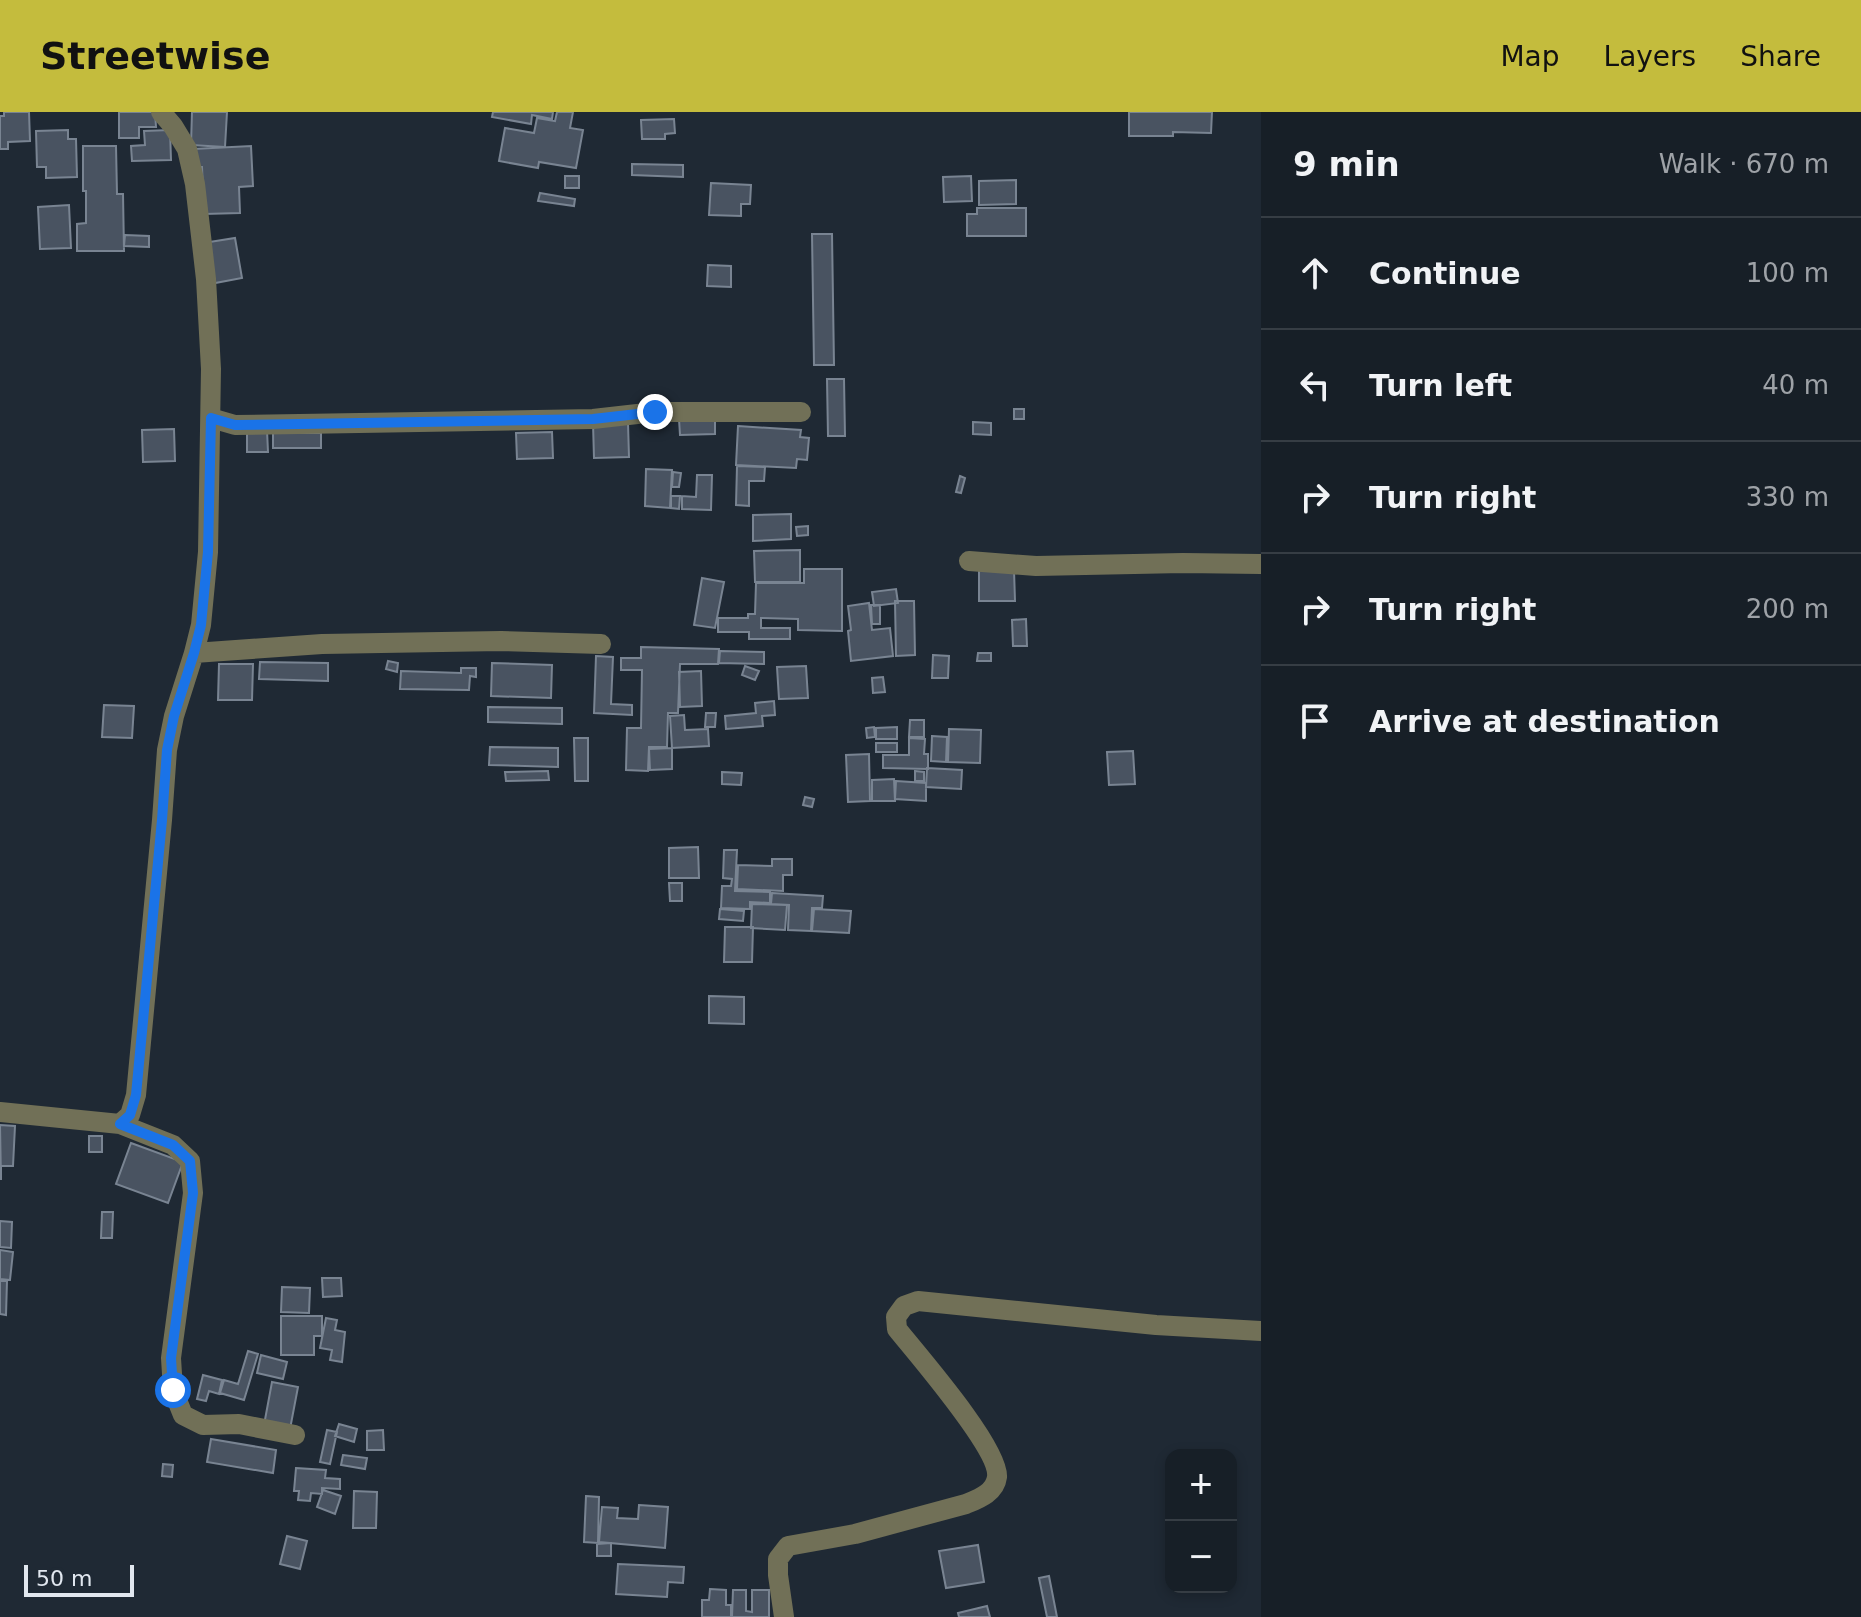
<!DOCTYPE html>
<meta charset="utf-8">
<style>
body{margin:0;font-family:"DejaVu Sans",sans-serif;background:#20272f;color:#f1f3f6}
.controls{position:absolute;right:24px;bottom:24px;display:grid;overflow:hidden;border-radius:16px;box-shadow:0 4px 12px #0003}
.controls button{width:72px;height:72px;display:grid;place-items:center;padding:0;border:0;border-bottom:2px solid #363d44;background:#171f27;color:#f1f3f6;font:40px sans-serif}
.scale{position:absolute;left:24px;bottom:20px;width:110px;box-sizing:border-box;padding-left:8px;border:4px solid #e1e7ef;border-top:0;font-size:22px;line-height:28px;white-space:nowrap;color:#e1e7ef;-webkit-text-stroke:6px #1f2934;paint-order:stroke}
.stop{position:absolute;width:24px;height:24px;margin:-18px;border:6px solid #1a73e8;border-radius:50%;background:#fff}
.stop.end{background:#1a73e8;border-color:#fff;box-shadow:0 2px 8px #0008}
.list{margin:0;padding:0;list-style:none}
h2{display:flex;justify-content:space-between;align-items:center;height:104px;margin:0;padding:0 32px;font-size:34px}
h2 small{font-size:26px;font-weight:400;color:#9ea2a7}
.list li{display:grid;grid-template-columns:52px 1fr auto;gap:24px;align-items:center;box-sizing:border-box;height:112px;padding:0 32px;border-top:2px solid #363d44}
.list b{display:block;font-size:30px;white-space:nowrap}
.list em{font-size:26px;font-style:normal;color:#9ea2a7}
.icon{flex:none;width:44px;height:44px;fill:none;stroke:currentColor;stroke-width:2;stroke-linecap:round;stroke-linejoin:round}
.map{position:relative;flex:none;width:1261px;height:1505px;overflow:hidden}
header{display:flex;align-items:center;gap:48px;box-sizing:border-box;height:112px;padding:0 40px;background:#c4bc3d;color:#111}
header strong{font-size:38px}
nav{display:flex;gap:44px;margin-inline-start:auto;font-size:28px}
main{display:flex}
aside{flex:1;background:#171f27}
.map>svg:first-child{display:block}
.building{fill:#495361;stroke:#798492;stroke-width:2}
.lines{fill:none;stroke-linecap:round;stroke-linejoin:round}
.minor{stroke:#717057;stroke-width:20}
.route{stroke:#1a73e8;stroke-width:10}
</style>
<header>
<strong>Streetwise</strong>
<nav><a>Map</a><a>Layers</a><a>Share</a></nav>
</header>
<main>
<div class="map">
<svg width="1261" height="1505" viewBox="0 0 1261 1505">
<rect width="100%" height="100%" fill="#1f2934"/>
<path class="building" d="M4 0H29L30 29 8 30V37H0V4H4Z
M119 0H155L156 15H139V26H119Z
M192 0H227L225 35 191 33Z
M493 0H553L552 7 532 3 531 12 492 5Z
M557 0H573L570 16 583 18 576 56 539 50 538 56 499 49 505 16 534 21 537 6 555 9Z
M1129 0H1212L1211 21 1173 20V24H1129Z
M674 7 675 21 665 22V27H642L641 8Z
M68 18V27H76L77 65 46 66V55H37L36 19Z
M170 18 171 48 132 49 131 34 145 33 144 19Z
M83 34H116L117 82H123L124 139H77V112L86 111V79H83Z
M251 34 253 74 239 75 240 101 204 102 202 55H194L193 37Z
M632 52 683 53V65L632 63Z
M565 64H579V76H565Z
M971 64 972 89 944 90 943 65Z
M1016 68V92L979 93V69Z
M711 71 751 73 750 92H741V104L709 103Z
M540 81 575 87 574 94 538 89Z
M69 93 71 136 40 137 38 95Z
M977 96H1026V124H967V102H977Z
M812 122H832L834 253H814Z
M125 123 149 124V135L124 134Z
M235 126 242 166 210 172 203 131Z
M708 153 731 154V175L707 174Z
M827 267H844L845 324H828Z
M1014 297H1024V307H1014Z
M715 306V322L680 323 679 307Z
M973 310 991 311V323L973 322Z
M593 311H628L629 345 594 346Z
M738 314 801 318 800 325 809 326 807 348 797 347 796 356 736 353Z
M174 317 175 349 143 350 142 318Z
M267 318 268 340H247V319Z
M552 320 553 346 517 347 516 321Z
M273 321H321V336H273Z
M737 354 765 355 764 369H749V394L736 393Z
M646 357 672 358 670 396 645 394Z
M673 360 681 361 679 375H672Z
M697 363H712L711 398 682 397V384L696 385Z
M960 364 965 366 961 381 956 380Z
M671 384H680L679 397 671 396Z
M791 402V427L753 429V403Z
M808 414V423L797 424 796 415Z
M800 438V470H755L754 439Z
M804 457H842V519L798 518V507L761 506V516H790V527H749V520H718V506H748V502H755L756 471H804Z
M979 458H1014L1015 489H979Z
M702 466 724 470 715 516 694 513Z
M896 477 898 491 874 494 872 480Z
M895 489H914L915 543 896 544Z
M869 491 872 518 890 516 893 544 851 549 848 519 851 518 848 494Z
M871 493H880V512H872Z
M1026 507 1027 534H1013L1012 508Z
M641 535 719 537 718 552H680L678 601H668L667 635H649L648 659 626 658 627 616H641L642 558H621V546H641Z
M720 539 764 540V552L719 551Z
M978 541H991V549H977Z
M933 543 949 544 948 566H932Z
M596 544 613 545 611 592 632 593V603L594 601Z
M388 549 398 551 397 560 386 557Z
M260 550 328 551V569L259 567Z
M492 551 552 553 551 586 491 584Z
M219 552H253L252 588H218Z
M745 554 759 559 755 568 742 563Z
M806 554 808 586 779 587 777 555Z
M461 556H476V565L470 564 469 578 400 577 401 559 461 561Z
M701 559 702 594 680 595 679 560Z
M883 565 885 580 873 581 872 566Z
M774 589 775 603 762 604 763 614 726 617 725 604 756 601 755 591Z
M104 593 134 594 132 626 102 625Z
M488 595 562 596V612L488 610Z
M706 601H716L715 615H705Z
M684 603 685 618 708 617 709 634 672 636 670 604Z
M910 608H924V625H909Z
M874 615 875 625 867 626 866 616Z
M897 615V627H876V616Z
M949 617 981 618 980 651 948 650Z
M932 624 947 625 946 650 931 649Z
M574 626H588V669H575Z
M909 626 925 627 924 642H928V657L883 656V643H909Z
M876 631H897V640H876Z
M490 635 558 636V655L489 653Z
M672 636V657L650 658 649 637Z
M1133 639 1135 672 1109 673 1107 640Z
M869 642 870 689 848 690 846 643Z
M927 656 962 658 961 677 926 675Z
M548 659 549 668 506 669 505 660Z
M915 659 924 660V669H915Z
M722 660 742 661 741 673 722 672Z
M894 667 895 689H872V668Z
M896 669 926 671V689L895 687Z
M805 685 814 687 812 695 803 693Z
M698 735 699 766H669V736Z
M724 738H737L735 779 770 780V791L750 790V797L721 796 722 774H731L732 767 723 766Z
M772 747H792V763H783V779L737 777 738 753 772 754Z
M669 771H682V789H670Z
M772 781 823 784 822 796H812L811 819 788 818 789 793 771 792Z
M752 792 787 793 785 818 751 816Z
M720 797 744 799 743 809 719 807Z
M814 797 851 799 849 821 812 819Z
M725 815H753L752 850H724Z
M709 884 744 885V912L709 911Z
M0 1013 15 1014 13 1054H1V1068Z
M89 1024H102V1040H89Z
M131 1031 183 1050 168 1091 116 1072Z
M102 1100H113L112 1126H101Z
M0 1109 12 1110 11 1136 0 1135Z
M0 1138 13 1140 10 1168 0 1167Z
M322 1166H341L342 1184 323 1185Z
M0 1169H7L6 1203 0 1202Z
M282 1175 310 1176 309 1201 281 1200Z
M281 1204H322V1224H314V1243H281Z
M326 1206 337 1208 335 1218 345 1220 342 1250 330 1248 332 1238 320 1236Z
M248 1239 258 1242 244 1288 220 1281 224 1268 238 1272Z
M261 1243 287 1250 283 1267 257 1261Z
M203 1263 222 1268 219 1282 209 1279 206 1289 197 1287Z
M272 1270 298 1275 290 1317 264 1313Z
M339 1312 357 1317 354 1330 335 1324Z
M327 1318 337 1320 330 1352 320 1350Z
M383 1318 384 1338H367V1319Z
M211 1327 276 1338 273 1361 207 1350Z
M343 1343 367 1346 365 1357 341 1353Z
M163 1352 173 1353 172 1365 162 1364Z
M296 1356 326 1358 325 1366 340 1367V1377L322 1376V1382L311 1381 310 1389 298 1388 299 1379H294Z
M323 1378 341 1384 335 1402 317 1395Z
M354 1379 377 1380 376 1416H353Z
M586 1384 599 1385 598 1431 584 1430Z
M639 1393 668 1395 665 1436 599 1430 602 1395 618 1396 617 1406 638 1407Z
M287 1424 307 1429 300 1457 280 1452Z
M611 1431V1444H597V1432Z
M978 1433 984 1470 946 1476 939 1439Z
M618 1452 684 1455 683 1471 668 1470 667 1485 616 1482Z
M1049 1464 1057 1505H1047L1039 1466Z
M710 1477 726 1478V1493H731V1505H702V1488H709Z
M733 1478H746V1499L752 1500V1478H769V1505H732Z
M987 1494 990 1505H959L958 1501Z"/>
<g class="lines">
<path class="minor" d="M211 306 235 313 593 307 655 300H801
M969 449 1036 454 1183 451 1261 452
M194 541 322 532 501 529 601 532
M0 1000 120 1012 130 1003 136 983 162 708 167 638 174 604 194 541 201 513 208 440 211 257 206 167 195 72 187 37 173 14 161 0
M120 1012 173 1033 190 1049 193 1081 171 1246 173 1278 183 1303 203 1313 239 1312 295 1323
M784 1505 778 1463V1447L788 1434 855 1422 966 1392C978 1387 995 1381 997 1365 1000 1337 917 1242 897 1217L896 1205 904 1194 918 1189 1156 1213 1261 1219"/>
</g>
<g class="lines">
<path class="route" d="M173 1278 171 1246 193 1081 190 1049 173 1033 120 1012 130 1003 136 983 162 708 167 638 174 604 194 541 201 513 208 440 211 306 235 313 593 307 655 300"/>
</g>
</svg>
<div class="controls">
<button>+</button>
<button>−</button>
</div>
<div class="scale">50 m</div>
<div class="stop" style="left:173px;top:1278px"></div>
<div class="stop end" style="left:655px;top:300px"></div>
</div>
<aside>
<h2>9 min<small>Walk · 670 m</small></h2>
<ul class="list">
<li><svg class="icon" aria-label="ahead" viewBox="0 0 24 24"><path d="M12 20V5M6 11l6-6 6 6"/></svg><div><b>Continue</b></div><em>100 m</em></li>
<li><svg class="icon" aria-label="left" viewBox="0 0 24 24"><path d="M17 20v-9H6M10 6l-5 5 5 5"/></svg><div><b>Turn left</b></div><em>40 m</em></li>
<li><svg class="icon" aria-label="right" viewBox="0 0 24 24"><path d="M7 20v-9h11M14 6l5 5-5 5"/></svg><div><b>Turn right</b></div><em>330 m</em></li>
<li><svg class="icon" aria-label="right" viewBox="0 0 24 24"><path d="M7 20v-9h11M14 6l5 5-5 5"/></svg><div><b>Turn right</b></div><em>200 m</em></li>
<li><svg class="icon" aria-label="arrive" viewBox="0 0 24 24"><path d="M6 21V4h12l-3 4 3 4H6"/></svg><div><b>Arrive at destination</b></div></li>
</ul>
</aside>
</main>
